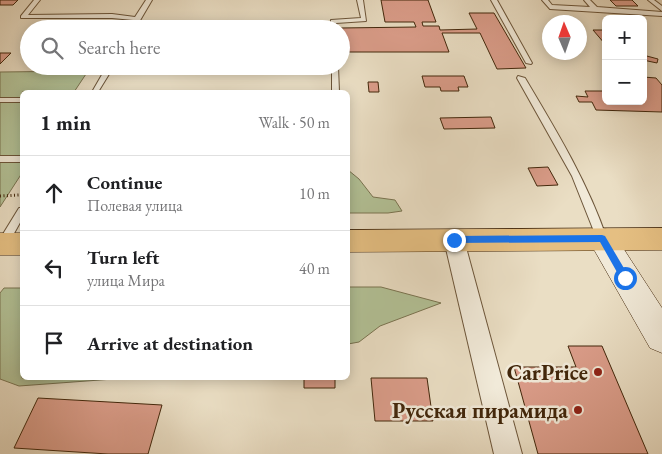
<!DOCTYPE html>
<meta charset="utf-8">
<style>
body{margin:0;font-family:"EB Garamond",serif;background:#f2f2f2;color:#202124}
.controls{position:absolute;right:15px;top:15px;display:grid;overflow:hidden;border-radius:8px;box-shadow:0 2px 12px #0003}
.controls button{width:45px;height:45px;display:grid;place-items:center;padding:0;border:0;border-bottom:1px solid #e0e0e0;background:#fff;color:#202124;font:25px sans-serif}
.compass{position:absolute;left:542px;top:15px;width:45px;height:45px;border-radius:50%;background:#fff;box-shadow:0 2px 12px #0003;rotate:358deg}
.stop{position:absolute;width:15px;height:15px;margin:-11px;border:4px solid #1a73e8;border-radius:50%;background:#fff}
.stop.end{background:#1a73e8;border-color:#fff;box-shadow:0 1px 5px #0008}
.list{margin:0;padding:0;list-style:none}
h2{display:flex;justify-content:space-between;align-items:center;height:65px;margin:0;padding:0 20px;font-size:21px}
h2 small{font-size:16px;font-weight:400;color:#757577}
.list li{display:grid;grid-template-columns:32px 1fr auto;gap:15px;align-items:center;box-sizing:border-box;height:75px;padding:0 20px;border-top:1px solid #e0e0e0}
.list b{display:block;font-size:19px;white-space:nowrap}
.list p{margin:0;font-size:16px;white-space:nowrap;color:#757577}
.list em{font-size:16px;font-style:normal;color:#757577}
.icon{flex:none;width:28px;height:28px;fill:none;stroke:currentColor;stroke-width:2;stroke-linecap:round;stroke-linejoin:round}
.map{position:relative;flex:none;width:662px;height:454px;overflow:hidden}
.search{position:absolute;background:#fff;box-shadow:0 2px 12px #0003;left:20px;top:20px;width:330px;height:55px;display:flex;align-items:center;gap:12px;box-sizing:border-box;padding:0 18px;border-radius:28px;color:#757577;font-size:19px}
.panel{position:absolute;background:#fff;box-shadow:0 2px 12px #0003;left:20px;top:90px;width:330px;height:290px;border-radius:8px}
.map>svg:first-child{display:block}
.green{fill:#b3c297;stroke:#7a7451}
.building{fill:#db9d8a;stroke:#42270b}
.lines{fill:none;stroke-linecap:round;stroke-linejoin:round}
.service-casing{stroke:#6c5539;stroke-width:2}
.minor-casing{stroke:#6c5539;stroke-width:2}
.secondary-casing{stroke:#42270b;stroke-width:1}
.primary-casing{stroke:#42270b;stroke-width:1}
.path{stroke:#42270b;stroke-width:3;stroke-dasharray:1 2.5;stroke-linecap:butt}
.service{fill:#f1ead9;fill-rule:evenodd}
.minor{fill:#f1ead9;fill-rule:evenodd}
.secondary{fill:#f1ead9;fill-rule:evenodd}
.primary{fill:#e5bf82;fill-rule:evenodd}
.route{fill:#1a73e8}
.poi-dot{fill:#8f2418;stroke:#f1ead9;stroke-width:2}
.labels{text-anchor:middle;stroke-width:5;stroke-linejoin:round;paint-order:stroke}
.near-poi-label{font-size:22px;font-weight:bold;fill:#42270b;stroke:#f1ead9;text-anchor:end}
</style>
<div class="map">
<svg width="662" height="454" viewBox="0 0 662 454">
<rect width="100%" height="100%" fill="#eadec4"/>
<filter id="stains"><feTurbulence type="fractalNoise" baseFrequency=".004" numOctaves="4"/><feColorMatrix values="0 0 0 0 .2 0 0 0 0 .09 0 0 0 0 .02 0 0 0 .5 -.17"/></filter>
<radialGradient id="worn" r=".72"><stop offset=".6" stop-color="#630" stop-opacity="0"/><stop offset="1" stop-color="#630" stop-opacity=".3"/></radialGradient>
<path class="green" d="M88 71 74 92H22V173L0 207V72Z
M348 170 359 179 373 197 395 200 402 211 388 213H348Z
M348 287H381L441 303 380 326 359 342 348 344Z
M4 288H22V378H127L19 386 0 379V293Z"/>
<path class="building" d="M0 0H18L13 5H0Z
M381 0H428L436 22H422L423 26H439L440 30 477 29 469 13H494L526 68 497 69 480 33H442L449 52H341L340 28 416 27 414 22H385Z
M610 0H632L638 6H616Z
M593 30H606V44H605Z
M0 53H11L0 64Z
M643 55 658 59 657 63 643 60Z
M422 76H464L468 87H458L459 91H441L440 87H425Z
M643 77 656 78 662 85V112L596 110 592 102H579L576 96 588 97 585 91H606V101H643Z
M368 82H378L379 92H369Z
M491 117 495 128 444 129 440 118Z
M548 167 558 185 537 186 528 168Z
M568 346H602L648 454H538L514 367H576Z
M304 378H335V388H304Z
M371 378H427L433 421H375Z
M38 398 162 405 148 454H108L14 448Z"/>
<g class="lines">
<defs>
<path id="service" d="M34 0H40L28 15 112 14 135 17 146 0H152L135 29H129L133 20 112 18H21V16Z
M357 0H363L366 21 336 23 337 29H331V20L361 18Z
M491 0H497L532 63 531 64 526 63Z
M542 0H548L552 5 590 7 584 0H590L597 7 662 12V16L550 9Z
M648 0H654L662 6V11Z
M107 66H114L98 92H92Z
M332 66H338L339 92H332Z
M518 76 525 78C556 130 587 181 607 239L606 242H598L597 239 572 176 517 78Z
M0 98H22V102H0Z
M0 156H22V162H0Z
M19 208H22V219L7 246H0V239Z"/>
<path id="minor" d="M454 232 461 234 464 240 522 454H494L444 240 447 234Z"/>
<path id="secondary" d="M602 228 612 231 662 308V353L650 348 588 239 592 231Z"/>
<path id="primary" d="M662 228V250L348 252V230Z
M0 233H22V255H0Z"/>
</defs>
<use href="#service" class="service-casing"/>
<use href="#minor" class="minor-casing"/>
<use href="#secondary" class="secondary-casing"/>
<use href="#primary" class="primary-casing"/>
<path class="path" d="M0 196 19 195"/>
<use href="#service" class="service"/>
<use href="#minor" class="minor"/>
<use href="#secondary" class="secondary"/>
<use href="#primary" class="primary"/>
</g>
<path class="route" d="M602 235 605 236 628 275V281H622L600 242 454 243 449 240 454 236Z"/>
<g class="poi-dot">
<circle cx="598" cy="372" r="5"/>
<circle cx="578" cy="410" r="5"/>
</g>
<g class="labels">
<g class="near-poi-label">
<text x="588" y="380">CarPrice</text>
<text x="568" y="418">Русская пирамида</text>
</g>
</g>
<rect width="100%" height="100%" filter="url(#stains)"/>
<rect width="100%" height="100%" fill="url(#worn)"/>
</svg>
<div class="controls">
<button>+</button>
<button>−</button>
</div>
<svg class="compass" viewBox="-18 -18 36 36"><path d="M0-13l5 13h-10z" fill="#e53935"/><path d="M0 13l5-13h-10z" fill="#757577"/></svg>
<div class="stop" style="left:625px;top:278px"></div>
<div class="stop end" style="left:454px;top:240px"></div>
<div class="search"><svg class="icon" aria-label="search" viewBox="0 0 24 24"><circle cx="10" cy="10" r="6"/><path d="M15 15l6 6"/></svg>Search here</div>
<section class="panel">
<h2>1 min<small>Walk · 50 m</small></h2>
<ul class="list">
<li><svg class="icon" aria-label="ahead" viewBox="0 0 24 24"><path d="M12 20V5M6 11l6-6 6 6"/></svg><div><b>Continue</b><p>Полевая улица</p></div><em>10 m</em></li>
<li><svg class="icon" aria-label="left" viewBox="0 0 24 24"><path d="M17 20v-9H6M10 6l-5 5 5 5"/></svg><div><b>Turn left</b><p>улица Мира</p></div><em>40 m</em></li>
<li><svg class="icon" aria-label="arrive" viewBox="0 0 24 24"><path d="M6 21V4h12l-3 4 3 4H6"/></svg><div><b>Arrive at destination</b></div></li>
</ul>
</section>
</div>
